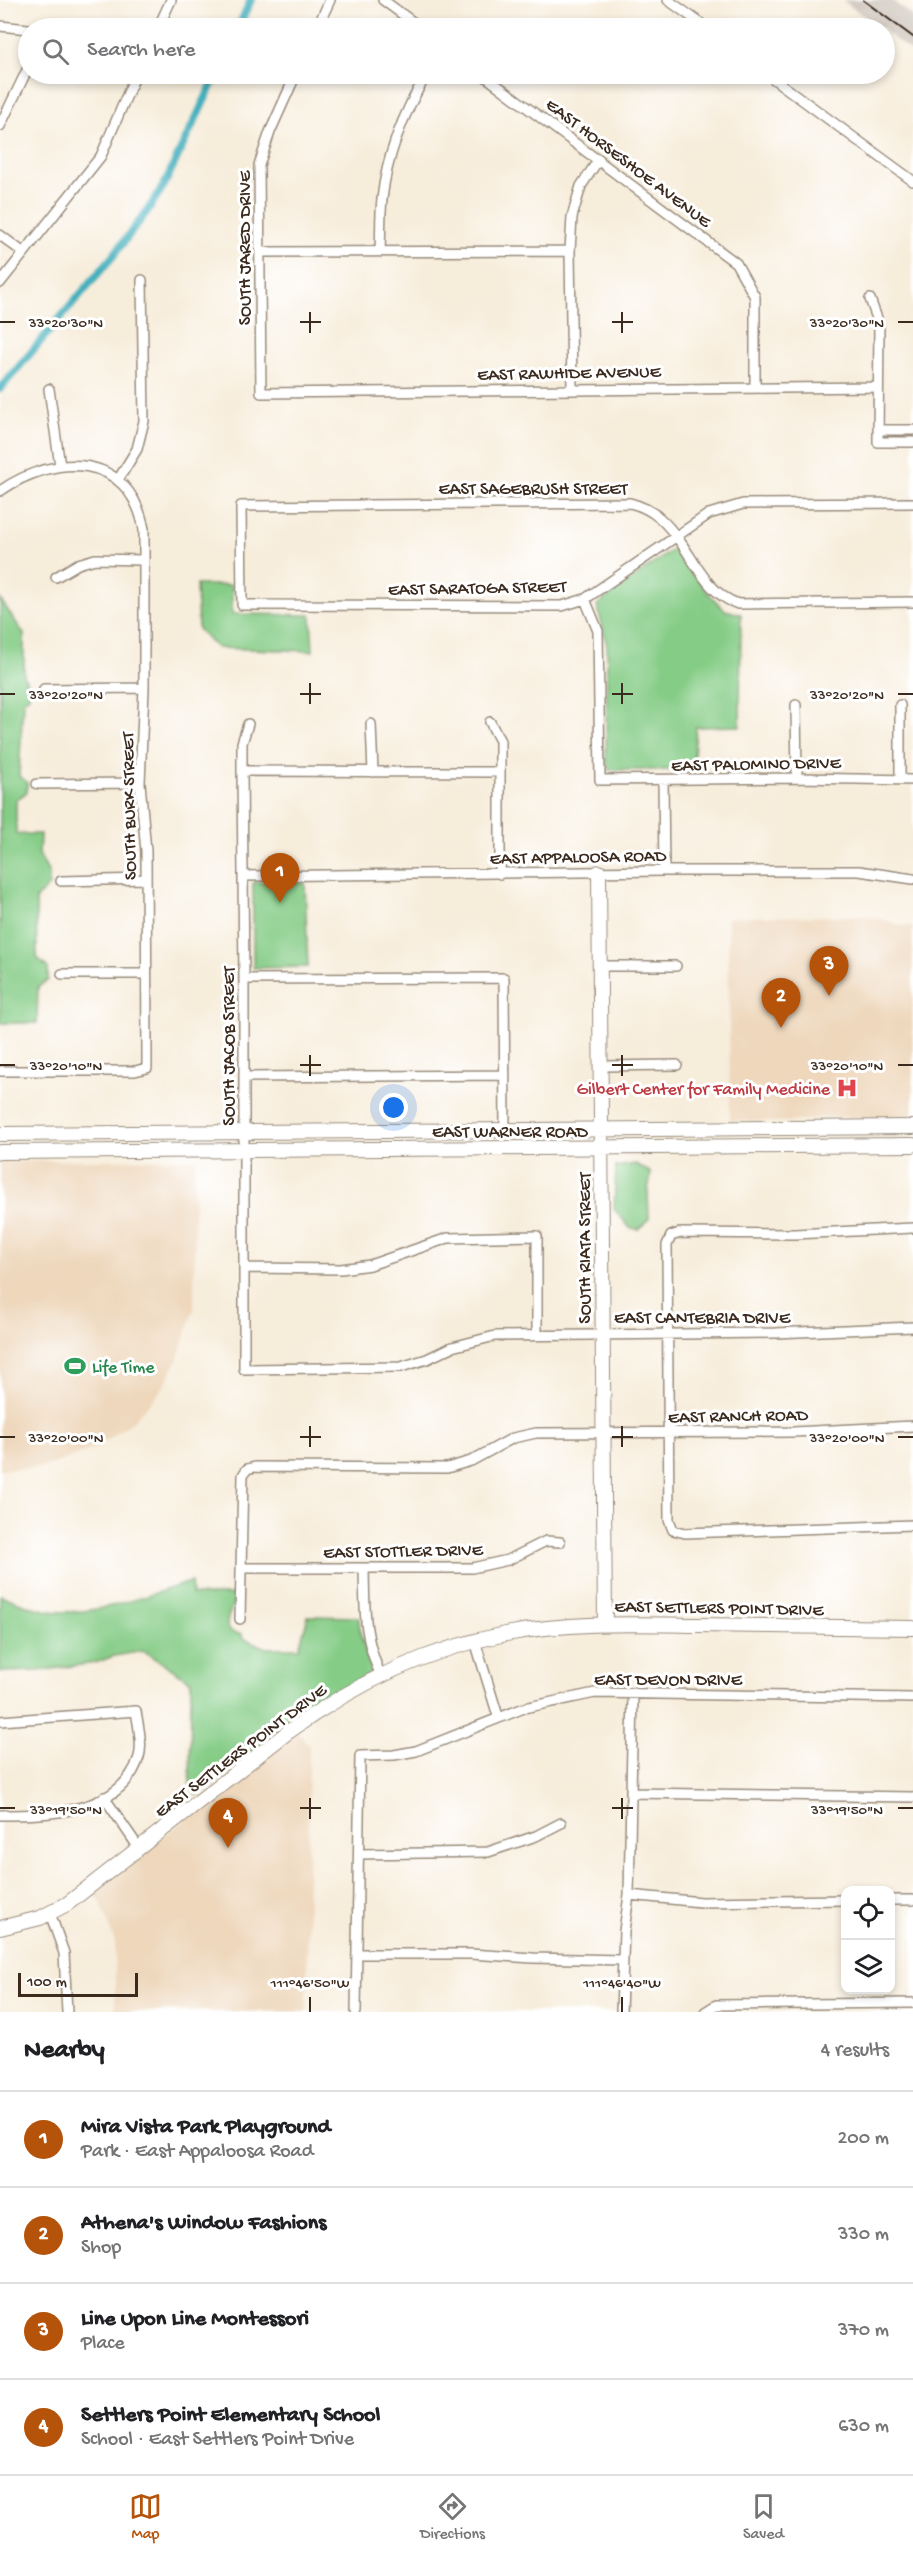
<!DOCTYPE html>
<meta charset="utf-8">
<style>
body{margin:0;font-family:"Gochi Hand",sans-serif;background:#f2f2f2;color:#202124}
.controls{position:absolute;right:18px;bottom:18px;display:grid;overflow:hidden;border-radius:12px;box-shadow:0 3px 9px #0003}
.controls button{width:54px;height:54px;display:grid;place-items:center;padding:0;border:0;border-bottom:2px solid #e0e0e0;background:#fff;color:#202124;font:30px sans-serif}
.scale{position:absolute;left:18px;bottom:15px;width:120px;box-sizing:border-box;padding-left:6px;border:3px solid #3b2a1e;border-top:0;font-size:16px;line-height:21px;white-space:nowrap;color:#3b2a1e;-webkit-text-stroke:4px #fff;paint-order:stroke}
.you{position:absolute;left:394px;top:1108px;width:21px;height:21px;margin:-15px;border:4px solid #fff;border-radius:50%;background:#1a73e8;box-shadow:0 0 0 9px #1a73e833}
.badge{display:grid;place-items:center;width:39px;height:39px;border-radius:50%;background:#b45309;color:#fff;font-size:20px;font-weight:700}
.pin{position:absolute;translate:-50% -50px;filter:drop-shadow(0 2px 3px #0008)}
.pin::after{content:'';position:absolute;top:32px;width:21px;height:18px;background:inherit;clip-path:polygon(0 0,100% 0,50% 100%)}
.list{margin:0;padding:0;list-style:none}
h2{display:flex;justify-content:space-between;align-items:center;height:78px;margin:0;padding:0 24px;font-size:26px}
h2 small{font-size:20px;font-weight:400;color:#757577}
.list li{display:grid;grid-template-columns:39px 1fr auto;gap:18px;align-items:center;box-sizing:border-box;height:96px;padding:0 24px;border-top:2px solid #e0e0e0}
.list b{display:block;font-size:22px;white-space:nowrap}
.list p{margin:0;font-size:20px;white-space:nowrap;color:#757577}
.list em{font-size:20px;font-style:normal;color:#757577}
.icon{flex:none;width:33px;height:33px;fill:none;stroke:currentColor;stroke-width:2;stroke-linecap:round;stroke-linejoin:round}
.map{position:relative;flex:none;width:913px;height:2012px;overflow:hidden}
.search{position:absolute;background:#fff;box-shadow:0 3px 9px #0003;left:18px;right:18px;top:18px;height:66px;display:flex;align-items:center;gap:15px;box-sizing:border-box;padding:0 21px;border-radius:33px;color:#757577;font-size:22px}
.sheet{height:462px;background:#fff}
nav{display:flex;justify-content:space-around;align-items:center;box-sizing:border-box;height:84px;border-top:2px solid #e0e0e0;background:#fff;font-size:16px;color:#757577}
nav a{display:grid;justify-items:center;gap:3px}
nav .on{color:#b45309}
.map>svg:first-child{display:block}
.built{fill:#eed7bb}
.industrial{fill:#ccc2b9}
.green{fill:#85cc86;stroke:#607b52;stroke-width:1.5}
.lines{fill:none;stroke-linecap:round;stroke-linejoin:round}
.canal{stroke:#42b0bd;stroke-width:8}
.street-casing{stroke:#998c7c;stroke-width:12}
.secondary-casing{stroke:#998c7c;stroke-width:16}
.street{stroke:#fff;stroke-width:9}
.secondary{stroke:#fff;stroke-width:14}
.rail{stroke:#3b2a1e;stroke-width:2}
.ticks{fill:none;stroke:#3b2a1e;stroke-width:2}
.labels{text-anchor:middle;stroke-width:6;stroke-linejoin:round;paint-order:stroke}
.street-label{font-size:18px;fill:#3b2a1e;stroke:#fff}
.health-label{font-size:18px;fill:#be3a42;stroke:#fff;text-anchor:end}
.leisure-label{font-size:18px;fill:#27864d;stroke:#fff;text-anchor:start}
.ticks-label{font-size:15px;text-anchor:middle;fill:#3b2a1e;stroke:#fff;stroke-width:6;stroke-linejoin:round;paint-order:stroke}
</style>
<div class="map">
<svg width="913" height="2012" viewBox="0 0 913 2012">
<rect width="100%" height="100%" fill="#fff"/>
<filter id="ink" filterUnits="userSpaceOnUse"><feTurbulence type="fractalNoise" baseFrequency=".0167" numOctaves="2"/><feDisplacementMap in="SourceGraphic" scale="12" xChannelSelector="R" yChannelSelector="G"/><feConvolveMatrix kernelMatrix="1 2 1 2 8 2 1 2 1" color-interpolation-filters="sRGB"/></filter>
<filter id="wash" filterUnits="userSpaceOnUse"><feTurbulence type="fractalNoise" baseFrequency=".008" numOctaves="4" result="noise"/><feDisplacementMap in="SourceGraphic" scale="24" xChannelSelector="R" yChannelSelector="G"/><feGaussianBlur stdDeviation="1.35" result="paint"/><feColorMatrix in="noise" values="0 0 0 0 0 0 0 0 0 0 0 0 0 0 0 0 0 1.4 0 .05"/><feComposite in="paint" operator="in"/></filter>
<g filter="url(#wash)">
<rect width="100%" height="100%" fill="#f7eddb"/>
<path class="built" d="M869 916 904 926H913V1119L884 1120 853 1117H823L791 1122 730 1121 728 917Z
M195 1159 194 1309 177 1361 162 1389 131 1423 95 1448 53 1464 31 1468 0 1469V1161Z
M298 1731 309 1747 307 2012H115V1943L101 1903 93 1891Z"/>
<path class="industrial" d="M842 0H891L913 16V53L885 32 884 28H880Z"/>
<path class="green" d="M676 547 705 590 725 610 741 614 740 726 696 727 693 770H609L606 761 607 646 597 605Z
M196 585H232V614L311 615 313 651 217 648 198 629Z
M0 599 24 634V677L29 685V696L23 701 19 776 27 782V792L16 800V834H40L39 854 49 874V886L36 898 37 958 48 968V980L38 987 37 1023H0Z
M253 882 305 883 308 967 253 968Z
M636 1164 651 1173 648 1191 649 1219 639 1229 630 1228 614 1209 616 1167Z
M191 1582 192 1595H236C234 1608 214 1633 242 1634V1638L267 1648H299L308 1616 359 1617 360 1632 372 1672 197 1795 190 1786 191 1681 144 1651 114 1656 95 1663 37 1671 0 1672V1595C20 1603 42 1612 63 1612 106 1613 151 1593 191 1582Z"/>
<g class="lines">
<path class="canal" d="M238 28 251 0
M0 389 113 256 147 211 164 185 217 74"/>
</g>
</g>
<g filter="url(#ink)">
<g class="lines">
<defs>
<path id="street" d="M383 0 421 28
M668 0 707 28
M0 26 28 29
M158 28 171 0
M317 28 330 0
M296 74 270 132 259 165 261 393 878 387
M482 74 736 263 755 297V386
M767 74 913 181
M0 126 28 68
M0 235 24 253
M380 250C381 233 380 216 382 199 387 154 404 112 427 74
M260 252 570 251
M0 283 101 156 136 74
M870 299 879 324 878 442H913
M49 389 60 466
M572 389 570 251 572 217 581 186 599 159
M878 430H913
M118 480 137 449 144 421 142 280
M0 491C55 453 129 451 144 529V688L140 783 146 851 147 1058V1068L135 1071H0
M913 503 743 504 709 514 585 599 562 606 242 605 241 506 630 503C654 509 667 523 681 543 698 567 709 594 738 604L913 602
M56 577 78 564 95 559 143 560
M585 599 598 631 600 780 797 778 913 780
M44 689 144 688
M796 705 797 778
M490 722 500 741V874
M248 724 242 743V771L244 979V1369L401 1367 427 1359 452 1347 495 1336 776 1333 913 1327
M371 724 373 772
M242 771 500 772
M900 778V705
M663 780 664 871
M37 784 140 783
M243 876 664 871H859L913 879
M61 881 146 879
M600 966H676
M62 974H146
M244 979 504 978 505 1131
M600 1066 677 1065
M245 1077 505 1075
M913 1228 795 1234 680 1233 671 1236 667 1245 669 1520 673 1530 685 1533 913 1525
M245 1268 341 1269 370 1265 448 1238 537 1236V1334
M242 1568H472L508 1560 546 1541 560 1542
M364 1568C365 1610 363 1636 381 1676
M240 1619 243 1475 247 1469 255 1467 447 1468 471 1461 513 1438 536 1433 793 1432 913 1426
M475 1641 498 1716
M0 1721 136 1711C138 1725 143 1744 139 1757 122 1814 47 1815 0 1815
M631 1793 913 1797
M104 1797 139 1848
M359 1854 488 1852 536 1836 561 1823
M629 1895 701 1902 846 1900
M890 1900H913
M50 1913 64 1953 67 2012
M357 1954H470L533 1958 622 1960
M356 2012 360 1756 394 1755 416 1751 524 1708 595 1693 913 1698
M621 2012 624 1931 629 1895 633 1693
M705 2012 716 2005 913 2003"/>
<path id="secondary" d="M599 872 605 1623
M0 1134 913 1127
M0 1152 913 1145
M0 1928 40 1918 67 1904 288 1732C353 1685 427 1649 506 1634 569 1622 631 1624 695 1625 768 1626 840 1627 913 1628"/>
</defs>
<use href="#street" class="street-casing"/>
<use href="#secondary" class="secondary-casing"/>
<use href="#street" class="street"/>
<use href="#secondary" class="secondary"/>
<path class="rail" d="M863 0 913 37"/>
</g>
</g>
<path class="ticks" d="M310 312V333M622 312V333M0 322H15M300 322H321M612 322H633M898 322H913M310 683V704M622 683V704M0 694H15M300 694H321M612 694H633M898 694H913M310 1055V1076M622 1055V1076M0 1065H15M300 1065H321M612 1065H633M898 1065H913M310 1426V1447M622 1426V1447M0 1437H15M300 1437H321M612 1437H633M898 1437H913M310 1798V1819M622 1798V1819M0 1808H15M300 1808H321M612 1808H633M898 1808H913M310 1997V2012M622 1997V2012"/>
<defs>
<symbol id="hospital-bare" viewBox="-9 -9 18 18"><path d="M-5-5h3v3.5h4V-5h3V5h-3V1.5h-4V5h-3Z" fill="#e0444e" stroke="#fff" stroke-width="2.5" paint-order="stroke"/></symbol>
<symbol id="stadium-bare" viewBox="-9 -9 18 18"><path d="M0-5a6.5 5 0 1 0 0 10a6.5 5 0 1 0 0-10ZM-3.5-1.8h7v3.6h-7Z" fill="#2e9e5b" stroke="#fff" stroke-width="2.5" paint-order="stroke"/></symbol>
</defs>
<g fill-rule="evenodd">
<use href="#hospital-bare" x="832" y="1073" width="30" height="30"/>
<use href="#stadium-bare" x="60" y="1351" width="30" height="30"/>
</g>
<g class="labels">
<g class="street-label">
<text transform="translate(629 162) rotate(37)" y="6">EAST HORSESHOE AVENUE</text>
<text transform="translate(244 248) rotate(-90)" y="6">SOUTH JARED DRIVE</text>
<text transform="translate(569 372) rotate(-1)" y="6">EAST RAWHIDE AVENUE</text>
<text x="533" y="494">EAST SAGEBRUSH STREET</text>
<text transform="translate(477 587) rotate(-1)" y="6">EAST SARATOGA STREET</text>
<text transform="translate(756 763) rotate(-1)" y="6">EAST PALOMINO DRIVE</text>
<text transform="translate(128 806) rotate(-91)" y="6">SOUTH BURK STREET</text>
<text transform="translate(578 856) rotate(-1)" y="6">EAST APPALOOSA ROAD</text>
<text transform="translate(228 1046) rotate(-90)" y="6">SOUTH JACOB STREET</text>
<text x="510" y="1137">EAST WARNER ROAD</text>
<text transform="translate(584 1248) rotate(-90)" y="6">SOUTH RIATA STREET</text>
<text x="702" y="1323">EAST CANTEBRIA DRIVE</text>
<text transform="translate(738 1415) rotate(-1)" y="6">EAST RANCH ROAD</text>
<text transform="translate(403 1550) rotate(-1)" y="6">EAST STOTTLER DRIVE</text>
<text transform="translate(719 1607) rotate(1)" y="6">EAST SETTLERS POINT DRIVE</text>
<text x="668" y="1685">EAST DEVON DRIVE</text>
<text transform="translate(240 1750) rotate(-37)" y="6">EAST SETTLERS POINT DRIVE</text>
</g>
<g class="health-label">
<text x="830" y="1094">Gilbert Center for Family Medicine</text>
</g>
<g class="leisure-label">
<text x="92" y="1372">Life Time</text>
</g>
</g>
<g class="ticks-label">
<text x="66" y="327">33°20'30"N</text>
<text x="847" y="327">33°20'30"N</text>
<text x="66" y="699">33°20'20"N</text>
<text x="847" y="699">33°20'20"N</text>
<text x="66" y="1070">33°20'10"N</text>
<text x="847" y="1070">33°20'10"N</text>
<text x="66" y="1442">33°20'00"N</text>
<text x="847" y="1442">33°20'00"N</text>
<text x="66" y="1814">33°19'50"N</text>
<text x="847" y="1814">33°19'50"N</text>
<text x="310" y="1987">111°46'50"W</text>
<text x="622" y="1987">111°46'40"W</text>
</g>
</svg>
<div class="controls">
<button><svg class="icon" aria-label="locate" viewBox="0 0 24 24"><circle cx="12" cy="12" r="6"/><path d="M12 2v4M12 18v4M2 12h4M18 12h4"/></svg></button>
<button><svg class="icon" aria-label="layers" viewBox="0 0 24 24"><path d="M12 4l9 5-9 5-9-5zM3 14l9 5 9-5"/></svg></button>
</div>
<div class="scale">100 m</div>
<div class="you"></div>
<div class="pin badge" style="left:280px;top:903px">1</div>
<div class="pin badge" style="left:781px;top:1028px">2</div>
<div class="pin badge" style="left:829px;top:996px">3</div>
<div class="pin badge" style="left:228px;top:1848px">4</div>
<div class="search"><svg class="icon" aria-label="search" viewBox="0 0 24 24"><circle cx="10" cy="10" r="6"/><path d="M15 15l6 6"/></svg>Search here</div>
</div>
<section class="sheet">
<h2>Nearby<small>4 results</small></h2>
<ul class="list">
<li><span class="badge">1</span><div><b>Mira Vista Park Playground</b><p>Park · East Appaloosa Road</p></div><em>200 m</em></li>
<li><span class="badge">2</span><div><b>Athena's Window Fashions</b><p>Shop</p></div><em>330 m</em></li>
<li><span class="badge">3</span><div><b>Line Upon Line Montessori</b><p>Place</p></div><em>370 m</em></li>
<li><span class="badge">4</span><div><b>Settlers Point Elementary School</b><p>School · East Settlers Point Drive</p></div><em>630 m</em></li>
</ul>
</section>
<nav>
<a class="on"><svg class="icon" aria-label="map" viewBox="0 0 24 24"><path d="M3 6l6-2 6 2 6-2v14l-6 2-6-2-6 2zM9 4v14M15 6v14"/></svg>Map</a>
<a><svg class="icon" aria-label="directions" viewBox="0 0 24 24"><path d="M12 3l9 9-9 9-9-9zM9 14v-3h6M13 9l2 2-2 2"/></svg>Directions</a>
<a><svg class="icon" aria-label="saved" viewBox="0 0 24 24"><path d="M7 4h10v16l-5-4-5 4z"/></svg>Saved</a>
</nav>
